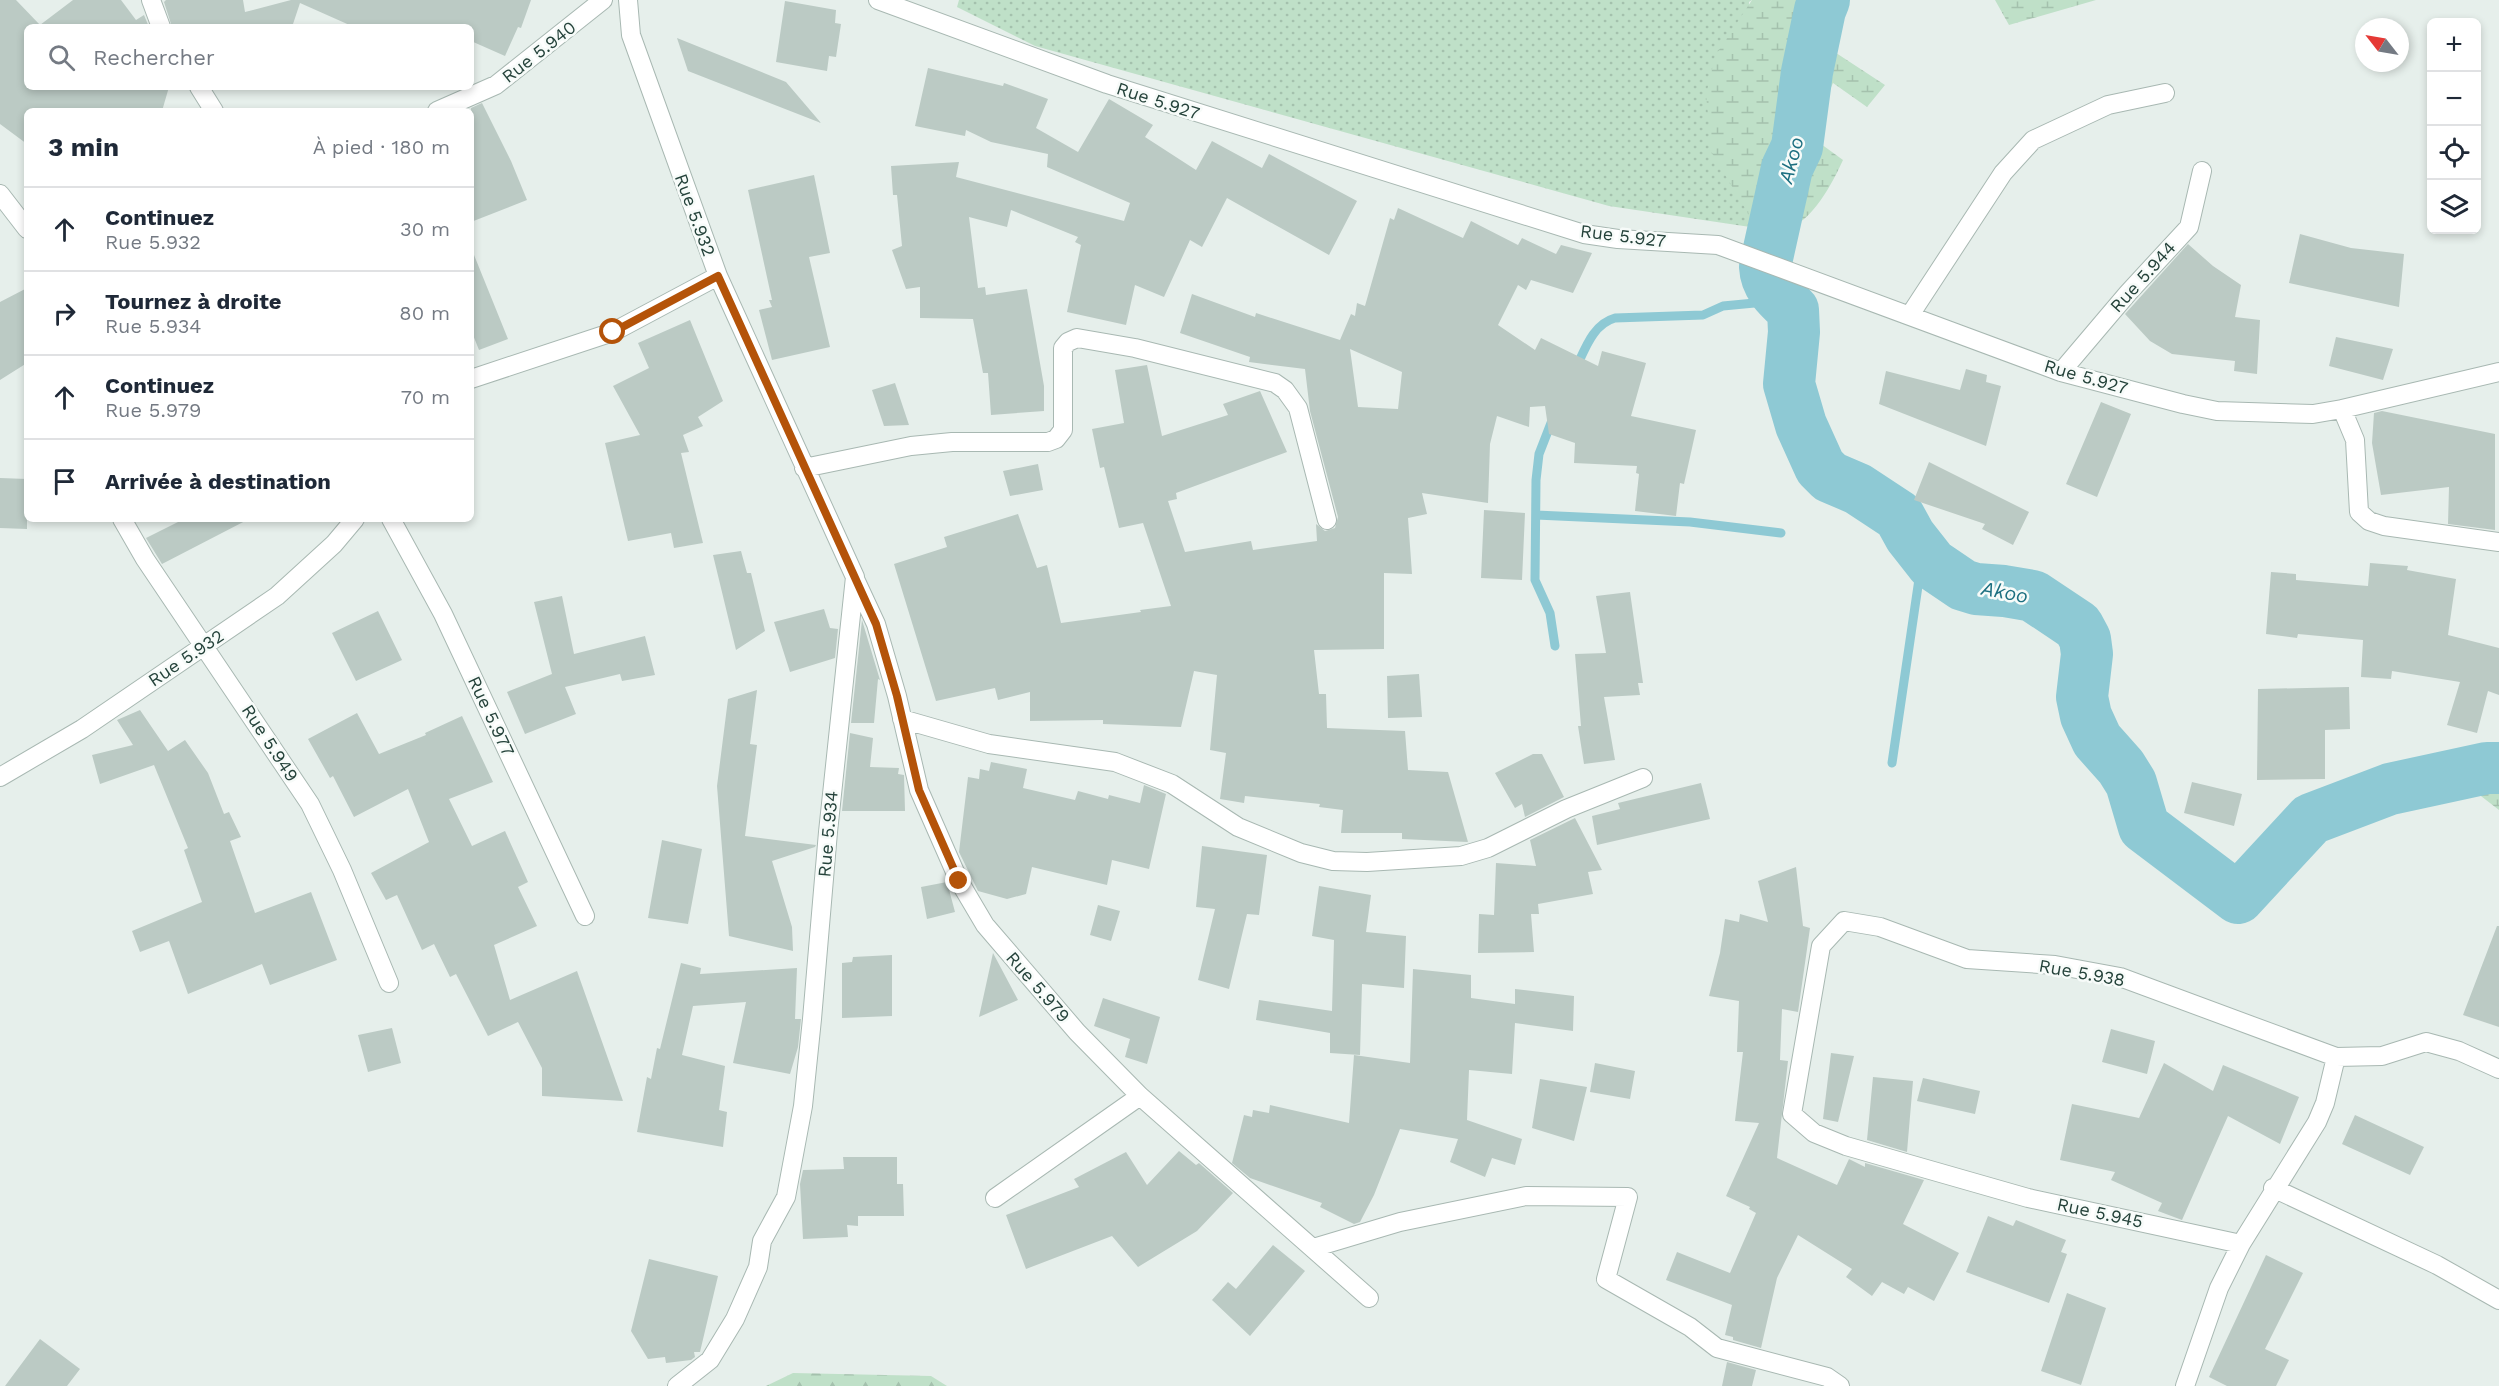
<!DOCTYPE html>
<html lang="fr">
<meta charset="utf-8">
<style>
body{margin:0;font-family:"Work Sans",sans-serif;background:#f6f6f7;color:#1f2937}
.controls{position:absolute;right:18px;top:18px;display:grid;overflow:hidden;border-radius:9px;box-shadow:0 3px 9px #0003}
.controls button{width:54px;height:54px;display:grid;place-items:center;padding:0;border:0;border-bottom:2px solid #e0e1e3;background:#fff;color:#1f2937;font:30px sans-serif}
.compass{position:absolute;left:2355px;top:18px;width:54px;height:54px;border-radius:50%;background:#fff;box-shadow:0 3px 9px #0003;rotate:301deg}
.stop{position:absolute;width:18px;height:18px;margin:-14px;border:4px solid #b45309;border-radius:50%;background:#fff}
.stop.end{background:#b45309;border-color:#fff;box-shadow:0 2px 6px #0008}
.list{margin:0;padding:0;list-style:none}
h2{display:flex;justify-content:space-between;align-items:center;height:78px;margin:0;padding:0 24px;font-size:26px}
h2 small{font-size:20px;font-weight:400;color:#747a83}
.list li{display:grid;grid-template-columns:39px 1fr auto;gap:18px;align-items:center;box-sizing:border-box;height:84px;padding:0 24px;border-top:2px solid #e0e1e3}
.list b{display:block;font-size:22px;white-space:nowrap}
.list p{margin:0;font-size:20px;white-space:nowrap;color:#747a83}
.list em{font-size:20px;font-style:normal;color:#747a83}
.icon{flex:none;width:33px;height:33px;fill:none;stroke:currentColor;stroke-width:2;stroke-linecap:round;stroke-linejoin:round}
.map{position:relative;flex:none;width:2499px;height:1386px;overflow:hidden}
.search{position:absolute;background:#fff;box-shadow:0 3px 9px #0003;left:24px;top:24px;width:450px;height:66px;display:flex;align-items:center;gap:15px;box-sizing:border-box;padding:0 21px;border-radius:9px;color:#747a83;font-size:22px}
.panel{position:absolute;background:#fff;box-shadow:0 3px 9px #0003;left:24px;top:108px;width:450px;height:414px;border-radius:9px}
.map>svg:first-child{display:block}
.grass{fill:url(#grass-dots)}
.forest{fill:url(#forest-firs)}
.wetland{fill:url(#wetland-marsh)}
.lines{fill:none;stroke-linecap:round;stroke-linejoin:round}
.stream{stroke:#8ec9d4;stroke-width:9}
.river{stroke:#8ec9d4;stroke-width:52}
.building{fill:#bbcac4;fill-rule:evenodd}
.minor-casing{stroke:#a8b8b2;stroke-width:20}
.minor{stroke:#fff;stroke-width:18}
.route{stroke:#b45309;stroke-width:8}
.labels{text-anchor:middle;stroke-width:5;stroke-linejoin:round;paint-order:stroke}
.street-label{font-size:18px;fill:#24423a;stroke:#f7fbf9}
.water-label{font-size:20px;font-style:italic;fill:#1c6f80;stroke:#f7fbf9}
</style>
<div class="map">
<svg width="2499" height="1386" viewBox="0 0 2499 1386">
<defs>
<pattern id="grass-dots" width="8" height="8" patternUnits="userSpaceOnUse" patternTransform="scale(1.5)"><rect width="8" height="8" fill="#bfe0c8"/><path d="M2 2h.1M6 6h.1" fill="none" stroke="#a4c1ad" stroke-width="1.8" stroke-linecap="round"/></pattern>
<pattern id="forest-firs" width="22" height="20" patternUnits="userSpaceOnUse" patternTransform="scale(1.5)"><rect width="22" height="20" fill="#bfe0c8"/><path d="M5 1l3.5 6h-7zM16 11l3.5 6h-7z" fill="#a4c1ad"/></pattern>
<pattern id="wetland-marsh" width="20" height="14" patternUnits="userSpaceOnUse" patternTransform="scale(1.5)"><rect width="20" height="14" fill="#bfe0c8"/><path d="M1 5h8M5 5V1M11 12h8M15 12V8" fill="none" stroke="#a4c1ad"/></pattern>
</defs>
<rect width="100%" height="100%" fill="#e6efeb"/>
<path class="grass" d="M959 0H1752L1749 2 1745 206 1757 228 1609 206 1035 46 957 7Z"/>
<path class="forest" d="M793 1373 931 1376 947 1386H766Z"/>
<path class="wetland" d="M1752 0H1840L1830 49 1885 85 1867 107 1833 83 1810 136 1843 160C1833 182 1812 223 1786 229 1778 231 1766 228 1757 228L1712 153 1706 95 1715 56Z
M1995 0H2096L2009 25Z
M2499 753V810L2477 793Z"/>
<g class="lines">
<path class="stream" d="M1576 368C1585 349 1593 324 1615 318L1703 315 1723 306 1765 302 1774 300 1776 295
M1553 418 1539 454 1536 480 1535 580 1550 613 1555 646
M1536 515 1690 522 1781 533
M1892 763 1923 552"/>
<path class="river" d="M1824 0 1820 10 1807 72 1797 147 1787 168 1765 267C1766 286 1779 297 1793 310L1794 332 1789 384 1801 425 1820 467 1830 477 1858 489 1899 516 1910 536 1932 564 1963 585 1976 589 2004 591 2033 596 2078 626 2085 639 2087 654 2082 697 2086 716 2097 740 2121 767 2131 783 2144 827 2238 898 2311 819 2390 789 2487 768H2499"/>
</g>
<path class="building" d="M0 0H16L40 25 73 0H121L136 20 144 15 149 27H27V87H169L162 111H27V144L0 124Z
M166 0H243L245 12 291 0H531L521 28 518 27 505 56 471 41V27H354L300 3 292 27H172L164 2Z
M785 1 836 10 835 23 841 24 836 57 829 56 827 71 776 62Z
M677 38 786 82 821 123 688 71Z
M928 68 1003 86 1004 83 1048 99 1036 128 1078 152 1109 99 1153 125 1145 137 1196 170 1212 141 1262 168 1269 154 1357 201 1329 255 1227 198 1202 247 1190 240 1164 297 1135 285 1126 325 1067 312 1081 245 1075 242 1078 237 1011 210 1007 227 969 217 978 288 985 287 986 295 1027 289 1044 386V411L991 415 988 373H983L973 319 920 318V287L906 289 892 250 902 246 897 195H893L891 166 959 162 956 177 1124 221 1130 203 1047 167 1048 154 991 142 966 130 965 136 915 126Z
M482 103 511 161 527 200 471 222V108Z
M814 175 830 253 809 257 830 347 772 360 759 310 772 307 769 300H772L748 190Z
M1398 208 1463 238 1471 221 1518 245 1522 238 1556 254 1561 245 1592 253 1573 293 1531 280 1526 290 1518 285 1498 325 1535 350 1541 338 1598 366 1602 351 1646 363 1631 416 1696 430 1684 484 1680 483 1676 516 1635 511 1639 474 1636 473 1637 466 1574 463 1575 443 1549 434 1545 406 1530 407 1529 427 1497 416 1490 444 1488 503 1422 493 1427 514 1408 518 1412 574 1384 573V649L1314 650 1319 694H1326L1327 728 1405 731 1408 770 1448 772 1468 842 1402 839V833H1341L1343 810 1319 807 1320 804 1245 796 1244 803 1220 799 1226 753 1210 750 1217 675 1194 671 1181 727 1103 724V720L1030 721V692L998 700 995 688 936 701 894 564 947 547 944 537 1018 514 1037 568 1047 565 1061 623 1141 612 1140 610 1171 606 1143 523 1119 528 1104 467 1100 468 1092 429 1124 423 1115 370 1147 365 1162 436 1228 415 1223 404 1260 391 1287 452 1176 493 1177 499 1168 501 1185 552 1251 541 1253 550 1317 541 1316 524 1325 531 1335 528 1338 517 1310 411 1305 369 1249 362 1250 357 1180 333 1192 294 1255 317 1256 313 1340 340 1351 314 1355 316 1357 303 1365 306 1390 218 1394 220ZM1350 349 1402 372 1398 409 1358 407Z
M2300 234 2351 248 2404 254 2399 307 2289 283Z
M2188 244 2213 266 2241 285 2235 317 2260 320 2257 374 2234 371 2235 361 2172 354 2150 341 2125 314Z
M472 250 508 339 479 350 471 330Z
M27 288V363L0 380V302Z
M690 320 723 401 698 417 703 426 683 435 689 452 681 453 703 543 674 548 671 533 628 541 605 443 640 435 613 386 649 368 638 343Z
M2336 337 2393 349 2383 380 2329 366Z
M1966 369 1987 375 1986 382 2001 386 1986 446 1879 404 1886 371 1960 390Z
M895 383 909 425 884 426 872 390Z
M2101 402 2131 414 2097 497 2066 484Z
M2382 411 2495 434V530L2448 524 2449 487 2381 495 2372 443 2374 413Z
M1929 462 2029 512 2013 545 1982 529 1985 524 1914 500Z
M1038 464 1043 490 1010 496 1003 471Z
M0 478 27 479V529L0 528Z
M1484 510 1525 513 1522 580 1481 578Z
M184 519H249L162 564 146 538Z
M741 551 747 573H751L765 631 736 650 713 555Z
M2370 563 2408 566 2407 570 2456 579 2448 635 2499 648V695L2488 691 2477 733 2447 725 2460 682 2392 671 2391 679 2361 677 2363 640 2298 634 2297 638 2266 634 2271 572 2296 574V580L2368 586Z
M1630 592 1643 683H1638L1640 695 1604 697 1615 760 1584 764 1578 726H1581L1575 654 1606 653 1596 596Z
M562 596 574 654 645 636 655 675 622 681 620 674 565 687 576 714 525 734 507 692 552 674 534 602Z
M824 609 830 628 838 629 835 658 790 672 774 622Z
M378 611 402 660 356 681 332 633Z
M862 620 880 680 878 679 874 723H851Z
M1419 674 1422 717 1388 718 1387 676Z
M2349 687 2350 729 2325 730V779L2257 780 2258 689Z
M757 690 750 744 757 745 745 836 816 845 815 847 772 861 792 927 793 951 729 936 717 786 728 699Z
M140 710 168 751 185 740 208 773 224 814 229 812 241 837 230 841 255 913 311 892 337 960 270 985 262 964 188 994 169 941 140 952 132 931 202 902 184 850 188 848 154 765 100 784 92 755 133 745 117 720Z
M357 713 379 754 426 735 425 733 462 716 493 782 449 799 472 846 505 831 528 882 518 887 537 926 494 945 510 1000 577 971 623 1101 542 1096V1068L518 1022 488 1036 456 974 450 977 434 944 422 950 397 895 386 900 371 873 429 842 408 789 354 817 333 776 330 778 308 739Z
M850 733 873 738 870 767 899 768 898 774 904 775 905 811H842Z
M1533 754H1542L1564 797 1525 817 1522 804 1515 808 1495 773Z
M991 762 1027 769 1023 788 1075 800 1078 791 1108 799 1109 795 1140 803 1144 785 1166 794 1149 869 1112 860 1107 885 1032 867 1026 894 1007 899 978 891 959 852 968 777 979 779 980 769 989 771Z
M2192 782 2242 794 2234 826 2184 813Z
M1701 783 1710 819 1597 845 1592 816 1620 809 1618 803Z
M1575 818 1602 870 1588 872 1593 894 1538 904 1539 914H1531L1534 952 1478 953 1479 914 1494 915 1496 863 1536 866 1530 840Z
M662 840 702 849 688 924 648 918Z
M1202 846 1267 855 1259 915 1247 914 1229 989 1198 980 1215 909 1196 907Z
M1796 867 1803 926 1810 928 1798 1012 1782 1009 1780 1060 1788 1061 1777 1158 1837 1185 1849 1159 1865 1167V1163L1924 1180 1903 1224 1959 1253 1934 1301 1908 1287 1904 1294 1882 1282 1872 1296 1846 1277 1852 1269 1798 1235 1777 1278 1761 1348 1733 1340V1337L1725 1335 1732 1305 1666 1280 1677 1252 1730 1273 1756 1213 1749 1209 1750 1207 1726 1196 1759 1123 1735 1121 1743 1052H1737L1739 1001 1709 996 1720 953 1725 919 1739 922 1740 914 1768 922 1758 881Z
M947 882 955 912 927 919 921 887Z
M1319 886 1371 895 1366 932 1406 936 1404 988 1362 984 1360 1055 1330 1053V1033L1256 1020 1259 1000 1332 1011 1334 940 1312 936Z
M1098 905 1120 911 1111 941 1090 935Z
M2497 926H2499V1027L2463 1015Z
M993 953 1018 1000 979 1017Z
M892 955V1016L842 1018V963L852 962 853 957Z
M681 963 701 968 700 974 797 968 795 1019H801L798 1047 790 1074 733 1063 746 1002 693 1006 682 1055 725 1066 719 1110 727 1112 723 1147 637 1132 647 1077 651 1079 657 1048 660 1049Z
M1413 969 1471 975V998L1515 1004V989L1574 996 1573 1031 1515 1023 1512 1074 1469 1070 1467 1120 1522 1139 1515 1165 1492 1158 1485 1177 1450 1162 1458 1139 1400 1129 1374 1195 1360 1222 1354 1224 1320 1207 1322 1203 1250 1178 1232 1163 1244 1115 1252 1117 1253 1110 1269 1113 1270 1105 1349 1123 1354 1055 1410 1063Z
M1103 998 1160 1017 1147 1064 1125 1057 1130 1039 1094 1026Z
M392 1028 401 1063 368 1072 358 1035Z
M2111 1029 2155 1041 2147 1074 2102 1062Z
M1831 1053 1854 1056 1838 1122 1823 1119Z
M1595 1063 1635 1071 1630 1099 1590 1092Z
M2164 1063 2213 1091 2223 1065 2299 1097 2280 1144 2228 1116 2182 1220 2158 1211 2162 1203 2111 1180 2115 1172 2060 1160 2072 1104 2139 1118Z
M1873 1077 1913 1081 1907 1152 1867 1140Z
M1923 1078 1980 1091 1975 1114 1917 1101Z
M1540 1079 1587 1087 1574 1141 1532 1128Z
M2355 1115 2424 1147 2410 1175 2342 1144Z
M1179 1151 1196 1165 1199 1163 1233 1193 1197 1231 1138 1267 1112 1236 1026 1269 1006 1215 1079 1187 1074 1179 1126 1152 1147 1185Z
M843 1157H897V1184H903L904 1216H858V1226L847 1225 848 1237 803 1239 800 1184 803 1170 844 1169Z
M1988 1216 2013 1226 2016 1220 2066 1240 2061 1252 2067 1254 2049 1303 1966 1272Z
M1273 1245 1305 1271 1250 1336 1212 1300 1228 1282 1236 1289Z
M2266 1255 2303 1273 2265 1349 2289 1360 2276 1386H2227L2209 1377Z
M649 1259 718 1276 700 1352H694L695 1357 691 1360 666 1363 665 1357 648 1359 631 1331Z
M2067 1293 2106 1308 2081 1385 2041 1371Z
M40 1339 80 1369 67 1386H5Z
M1727 1362 1756 1370 1752 1386H1722Z"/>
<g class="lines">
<defs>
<path id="minor" d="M151 0 161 27
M878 0 1107 84 1584 234 1618 239 1718 245 2061 372 2183 404 2217 411 2313 414 2342 409 2355 440 2359 512 2369 521 2384 526 2499 542
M199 87 214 111
M437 111 496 85 603 0
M0 194 27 229
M1910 315 2003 173 2033 140 2108 105 2165 93
M2061 372 2128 293 2189 227 2202 171
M471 379 613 332 718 276 631 35 628 0
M2342 409 2499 372
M804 468 911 446 952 442H1048L1056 439 1063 430V348L1068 342 1077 338 1135 348 1275 383 1285 390 1298 408 1327 520
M122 519 145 559 310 804 342 870 389 983
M391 519 443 614 585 916
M855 579 876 624 897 696 919 790 959 881 985 925 1077 1032 1140 1096 1369 1298
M902 719 989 744 1115 762 1172 784 1238 827 1301 853 1333 861 1367 862 1461 856 1488 848 1566 809 1643 778
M0 777 82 729 277 596 334 544 355 519
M2336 1057 2382 1056 2426 1042 2459 1051 2499 1069
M2273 1188 2437 1265 2499 1300
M995 1198 1140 1096
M1313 1248 1400 1222 1526 1196 1628 1197 1606 1279 1690 1327 1717 1348 1827 1377 1840 1386
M677 1386 710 1360 735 1319 758 1267 762 1241 786 1197 803 1106 812 1019 828 832 855 577 718 276
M2185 1386 2219 1288 2241 1244 2028 1198 1846 1146 1814 1133 1792 1114 1821 946 1844 921 1880 927 1967 959 2055 965 2120 977 2336 1057 2325 1103 2317 1122 2241 1244"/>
</defs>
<use href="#minor" class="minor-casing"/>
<use href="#minor" class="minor"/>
</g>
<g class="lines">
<path class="route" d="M613 332 718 276 876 624 897 696 919 790 959 881"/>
</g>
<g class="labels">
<g class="street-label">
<text transform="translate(539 52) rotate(-38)" y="6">Rue 5.940</text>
<text transform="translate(1158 101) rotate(18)" y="6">Rue 5.927</text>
<text transform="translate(695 215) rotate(70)" y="6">Rue 5.932</text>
<text transform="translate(1623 236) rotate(7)" y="6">Rue 5.927</text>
<text transform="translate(2143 277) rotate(-48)" y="6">Rue 5.944</text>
<text transform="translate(2086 377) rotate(16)" y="6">Rue 5.927</text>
<text transform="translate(186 658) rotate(-34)" y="6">Rue 5.932</text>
<text transform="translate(491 716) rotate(65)" y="6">Rue 5.977</text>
<text transform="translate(270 743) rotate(57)" y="6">Rue 5.949</text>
<text transform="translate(828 834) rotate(-85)" y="6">Rue 5.934</text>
<text transform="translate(2082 973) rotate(10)" y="6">Rue 5.938</text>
<text transform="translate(1038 987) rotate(49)" y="6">Rue 5.979</text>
<text transform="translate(2100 1213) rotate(12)" y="6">Rue 5.945</text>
</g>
<g class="water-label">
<text transform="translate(1791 160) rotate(-75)" y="7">Akoo</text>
<text transform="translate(2005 592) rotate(11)" y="7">Akoo</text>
</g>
</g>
</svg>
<div class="controls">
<button>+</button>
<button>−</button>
<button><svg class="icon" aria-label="locate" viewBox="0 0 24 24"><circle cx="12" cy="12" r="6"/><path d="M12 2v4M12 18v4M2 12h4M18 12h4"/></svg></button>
<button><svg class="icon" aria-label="layers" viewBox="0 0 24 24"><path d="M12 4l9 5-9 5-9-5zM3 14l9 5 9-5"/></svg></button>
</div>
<svg class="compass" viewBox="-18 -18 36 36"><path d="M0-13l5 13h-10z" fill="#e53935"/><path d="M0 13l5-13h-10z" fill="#747a83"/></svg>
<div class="stop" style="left:613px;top:332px"></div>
<div class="stop end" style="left:959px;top:881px"></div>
<div class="search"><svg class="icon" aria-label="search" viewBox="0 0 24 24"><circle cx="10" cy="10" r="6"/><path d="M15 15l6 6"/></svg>Rechercher</div>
<section class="panel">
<h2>3 min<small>À pied · 180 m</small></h2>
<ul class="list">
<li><svg class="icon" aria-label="ahead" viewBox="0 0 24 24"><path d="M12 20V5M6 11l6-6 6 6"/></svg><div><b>Continuez</b><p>Rue 5.932</p></div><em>30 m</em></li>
<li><svg class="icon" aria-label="right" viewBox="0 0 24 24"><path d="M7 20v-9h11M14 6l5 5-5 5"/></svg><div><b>Tournez à droite</b><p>Rue 5.934</p></div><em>80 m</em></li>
<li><svg class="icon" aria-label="ahead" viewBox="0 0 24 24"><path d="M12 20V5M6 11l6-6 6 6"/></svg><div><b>Continuez</b><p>Rue 5.979</p></div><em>70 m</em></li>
<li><svg class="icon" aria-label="arrive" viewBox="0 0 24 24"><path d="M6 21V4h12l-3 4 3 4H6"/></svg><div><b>Arrivée à destination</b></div></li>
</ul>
</section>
</div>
